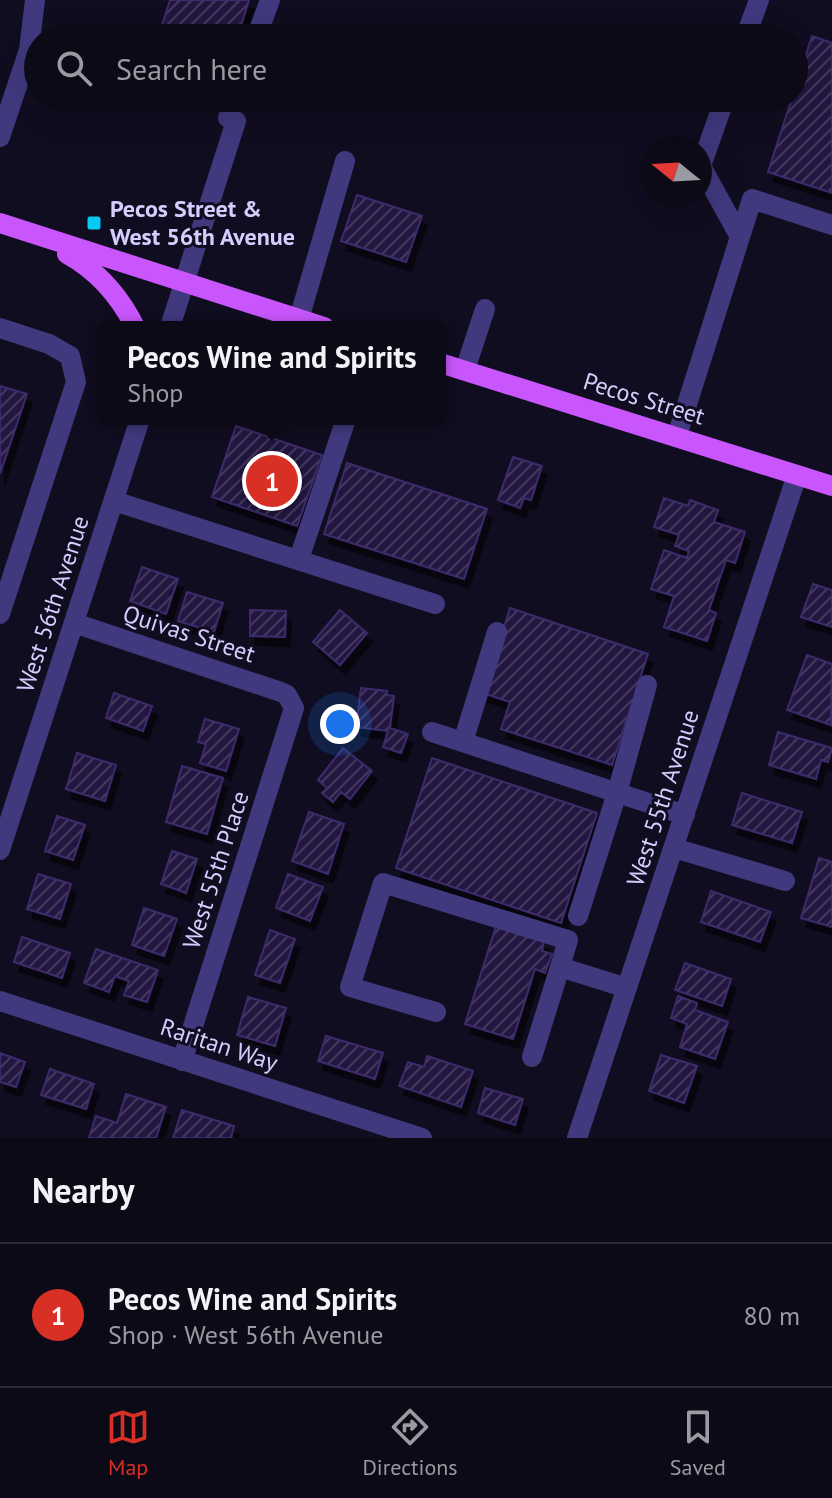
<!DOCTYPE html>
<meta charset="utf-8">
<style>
body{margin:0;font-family:"PT Sans",sans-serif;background:#161321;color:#f1f3f6}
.compass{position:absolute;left:640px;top:136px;width:72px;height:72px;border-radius:50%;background:#0d0a18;box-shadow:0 8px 32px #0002;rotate:288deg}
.you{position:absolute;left:340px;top:724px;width:28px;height:28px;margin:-20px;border:6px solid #fff;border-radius:50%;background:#1a73e8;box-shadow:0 0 0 12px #1a73e833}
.badge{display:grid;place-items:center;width:52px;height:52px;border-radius:50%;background:#d93025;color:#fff;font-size:26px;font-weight:700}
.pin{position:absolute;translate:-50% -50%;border:4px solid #fff;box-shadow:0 2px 8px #0006}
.popup{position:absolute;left:98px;top:321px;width:348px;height:104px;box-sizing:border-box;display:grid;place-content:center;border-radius:8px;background:#0d0a18;filter:drop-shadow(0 2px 6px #0005);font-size:26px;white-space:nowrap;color:#9a9aa2}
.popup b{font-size:30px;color:#f1f3f6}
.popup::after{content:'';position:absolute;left:50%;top:100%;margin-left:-16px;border:16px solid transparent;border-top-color:#0d0a18}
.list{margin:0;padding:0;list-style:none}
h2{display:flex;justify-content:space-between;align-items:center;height:104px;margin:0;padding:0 32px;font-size:34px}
h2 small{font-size:26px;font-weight:400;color:#9a9aa2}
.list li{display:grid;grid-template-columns:52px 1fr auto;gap:24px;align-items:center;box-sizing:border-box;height:144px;padding:0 32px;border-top:2px solid #2d2b37}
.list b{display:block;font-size:30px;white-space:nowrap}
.list p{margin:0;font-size:26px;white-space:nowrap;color:#9a9aa2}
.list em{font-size:26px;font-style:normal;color:#9a9aa2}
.icon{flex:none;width:44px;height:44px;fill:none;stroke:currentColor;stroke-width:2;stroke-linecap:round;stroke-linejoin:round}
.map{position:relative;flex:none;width:832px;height:1138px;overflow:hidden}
.search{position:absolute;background:#0d0a18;box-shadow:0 8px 32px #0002;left:24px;right:24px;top:24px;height:88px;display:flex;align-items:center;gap:20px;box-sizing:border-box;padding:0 28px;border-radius:44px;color:#9a9aa2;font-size:30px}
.sheet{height:248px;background:#0d0a18}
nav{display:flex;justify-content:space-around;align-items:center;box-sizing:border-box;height:112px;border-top:2px solid #2d2b37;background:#0d0a18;font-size:22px;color:#9a9aa2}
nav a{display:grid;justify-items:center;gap:4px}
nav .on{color:#d93025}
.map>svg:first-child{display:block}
.building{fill:url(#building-hatch);stroke:#3d2c6c;stroke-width:2;filter:url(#shadow)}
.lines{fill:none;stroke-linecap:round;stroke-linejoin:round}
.minor{stroke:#40397e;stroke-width:20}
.major{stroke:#c956fc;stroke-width:20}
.poi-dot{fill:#05caf2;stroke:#110d20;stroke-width:3}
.labels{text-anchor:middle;stroke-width:6;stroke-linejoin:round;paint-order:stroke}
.poi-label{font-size:24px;font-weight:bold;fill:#d6cdfe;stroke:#110d20;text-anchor:start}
.street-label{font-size:24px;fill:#d6cdfe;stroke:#110d20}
</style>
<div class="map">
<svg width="832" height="1138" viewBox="0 0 832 1138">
<defs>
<pattern id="building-hatch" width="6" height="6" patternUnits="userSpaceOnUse" patternTransform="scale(2)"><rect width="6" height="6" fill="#241940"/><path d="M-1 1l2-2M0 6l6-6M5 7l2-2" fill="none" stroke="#43395d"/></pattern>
<filter id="shadow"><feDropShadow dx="5" dy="9" stdDeviation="0" flood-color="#0009"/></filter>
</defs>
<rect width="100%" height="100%" fill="#110d20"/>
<path class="building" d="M170 0H249L237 38H158Z
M812 36 832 43V193L768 172Z
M357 195 422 216 406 262 341 241Z
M0 386 27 394 0 474Z
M236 426 322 455 297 526 212 497Z
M513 457 542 466 531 500 524 498 520 508 498 500Z
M347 463 487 509 464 579 324 534Z
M664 498 688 506 690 500 718 510 714 522 745 532 735 563 726 560 709 610 716 613 707 641 664 627 674 596 651 589 664 550 687 558 689 551 675 546 679 535 654 527Z
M142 567 178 579 166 614 130 601Z
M813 584 832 590V627L801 617Z
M187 592 223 603 214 632 178 621Z
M510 608 648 654 612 765 501 729 510 702 483 693Z
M250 610 286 611 285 637 250 636Z
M340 610 367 633 340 665 313 642Z
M807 655 832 664 831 725 787 710Z
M361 688 387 691V695L394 696 390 728 408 734 401 753 383 747 388 731 356 727Z
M114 693 152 706 143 731 106 718Z
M205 719 239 729 226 771 200 763 206 744 198 742Z
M778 732 832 748 828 762 821 760 816 779 769 765Z
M343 748 372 771 350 799 341 792 333 802 322 793 327 788 318 780Z
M77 753 116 765 105 801 66 789Z
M432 758 597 813 561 923 396 868Z
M182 766 223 778 207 834 166 822Z
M742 793 802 812 792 843 732 825Z
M309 812 344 824 328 874 292 861Z
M57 816 85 825 73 860 45 851Z
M172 851 197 859 186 893 161 884Z
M819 858 832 862V927L801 918Z
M38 874 71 884 60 919 27 909Z
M288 874 323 887 310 921 276 908Z
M711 891 771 912 760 942 701 922Z
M144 908 177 919 164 956 132 945Z
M496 926 544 941 542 951 552 954 545 973 535 969 513 1039 465 1024Z
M270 930 295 939 280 983 255 975Z
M22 937 70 953 62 978 14 962Z
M96 949 158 970 147 1002 124 995 129 981 115 976 109 992 84 983Z
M685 963 731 979 722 1006 675 990Z
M678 996 697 1003 695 1010 728 1022 715 1059 680 1047 687 1024 671 1018Z
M248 997 286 1008 275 1046 237 1035Z
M326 1036 383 1053 375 1079 318 1061Z
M0 1053 25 1062 16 1087 0 1082Z
M661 1055 697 1066 684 1103 649 1091Z
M427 1056 473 1071 461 1107 399 1086 408 1062 424 1067Z
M50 1069 94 1084 86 1109 41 1095Z
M485 1088 523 1099 515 1125 478 1113Z
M126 1094 166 1107 156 1138H89L96 1116 117 1123Z
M182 1110 234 1126 231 1138H173Z"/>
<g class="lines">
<path class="minor" d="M256 38 270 0
M745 38 759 0
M725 98 701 166 740 237
M228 118 235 98
M0 137 29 50 35 0
M299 319 345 161
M170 327 236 121
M0 328 49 344 70 356 76 382 0 614
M465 370 485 309
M677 436 752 199 832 225
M114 501 435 604
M299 559 346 419
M74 623 281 692 287 695 294 708 182 1061
M432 732 685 815
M463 742 497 632
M674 848 785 881
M0 850 140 419
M578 916 617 793 647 685
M0 1001 422 1138
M436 1012 350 987 383 883 568 940 560 967 627 988
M532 1057 560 967
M577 1138 797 475"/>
<path class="major" d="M0 223 324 327
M67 254C98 271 119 295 135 327
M440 363 832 486"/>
</g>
<rect class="poi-dot" x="86" y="215" width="16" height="16" rx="4"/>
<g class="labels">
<g class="poi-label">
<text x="110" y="217">Pecos Street &amp;<tspan x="110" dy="28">West 56th Avenue</tspan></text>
</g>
<g class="street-label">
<text transform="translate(644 399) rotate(17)" y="8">Pecos Street</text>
<text transform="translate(53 604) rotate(-72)" y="8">West 56th Avenue</text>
<text transform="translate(189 634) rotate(18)" y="8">Quivas Street</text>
<text transform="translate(663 798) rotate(-72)" y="8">West 55th Avenue</text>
<text transform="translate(216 870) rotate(-72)" y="8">West 55th Place</text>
<text transform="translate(219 1045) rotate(18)" y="8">Raritan Way</text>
</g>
</g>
</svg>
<svg class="compass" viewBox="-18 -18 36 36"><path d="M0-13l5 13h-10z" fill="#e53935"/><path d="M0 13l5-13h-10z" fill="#9a9aa2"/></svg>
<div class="you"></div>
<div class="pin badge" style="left:272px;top:481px">1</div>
<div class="popup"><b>Pecos Wine and Spirits</b>Shop</div>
<div class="search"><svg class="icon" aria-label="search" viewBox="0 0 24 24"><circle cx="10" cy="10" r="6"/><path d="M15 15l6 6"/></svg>Search here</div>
</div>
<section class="sheet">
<h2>Nearby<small></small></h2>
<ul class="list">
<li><span class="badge">1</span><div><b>Pecos Wine and Spirits</b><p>Shop · West 56th Avenue</p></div><em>80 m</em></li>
</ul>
</section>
<nav>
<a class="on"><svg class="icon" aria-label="map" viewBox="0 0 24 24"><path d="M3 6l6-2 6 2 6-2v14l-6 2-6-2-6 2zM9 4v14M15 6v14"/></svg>Map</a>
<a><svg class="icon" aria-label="directions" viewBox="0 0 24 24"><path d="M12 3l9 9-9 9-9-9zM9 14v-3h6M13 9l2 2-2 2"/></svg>Directions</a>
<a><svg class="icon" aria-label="saved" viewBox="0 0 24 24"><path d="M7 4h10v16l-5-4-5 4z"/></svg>Saved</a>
</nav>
